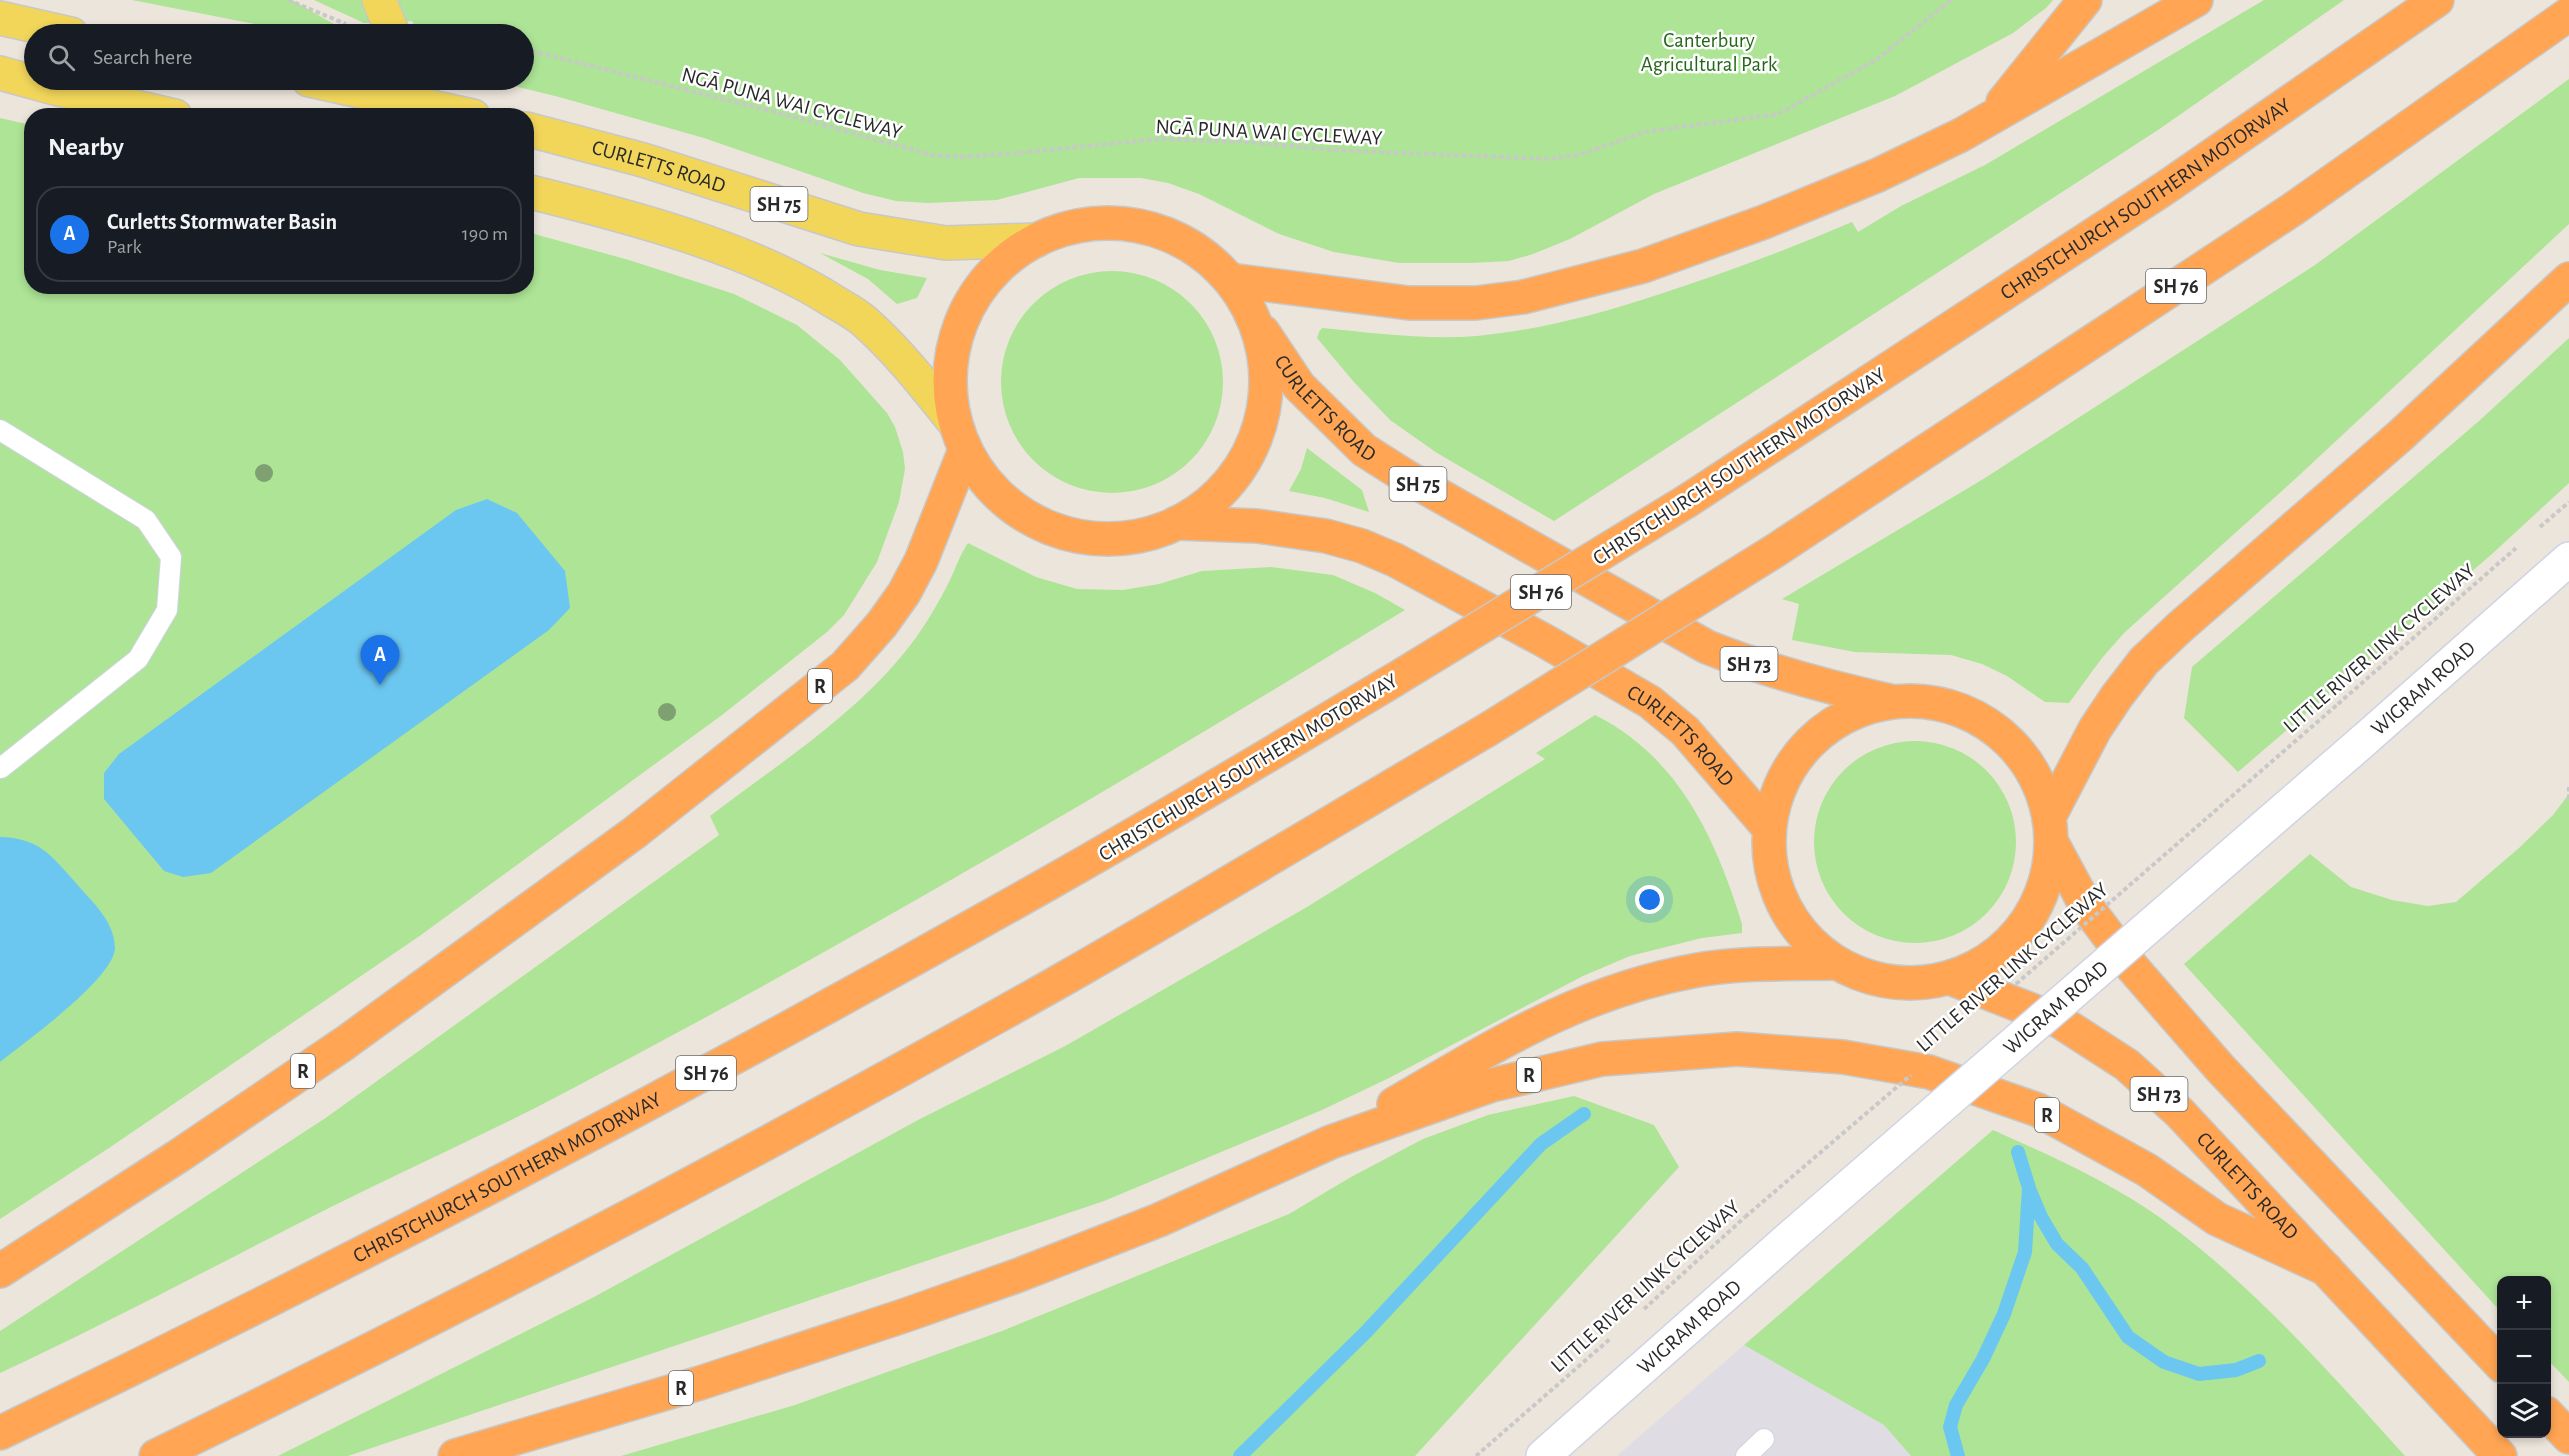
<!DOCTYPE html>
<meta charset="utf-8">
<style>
body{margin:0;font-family:"Alegreya Sans",sans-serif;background:#242831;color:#f1f3f6}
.controls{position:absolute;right:18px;bottom:18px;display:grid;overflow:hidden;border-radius:12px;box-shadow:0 3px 9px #0003}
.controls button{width:54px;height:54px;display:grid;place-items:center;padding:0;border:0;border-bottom:2px solid #363941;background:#171b24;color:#f1f3f6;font:30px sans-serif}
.you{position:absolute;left:1650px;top:900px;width:21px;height:21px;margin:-15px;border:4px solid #fff;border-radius:50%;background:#1a73e8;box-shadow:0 0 0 9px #1a73e833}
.badge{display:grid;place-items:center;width:39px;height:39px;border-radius:50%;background:#1a73e8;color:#fff;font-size:20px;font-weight:700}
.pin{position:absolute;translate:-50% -50px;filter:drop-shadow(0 2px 3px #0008)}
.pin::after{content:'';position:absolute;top:32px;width:21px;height:18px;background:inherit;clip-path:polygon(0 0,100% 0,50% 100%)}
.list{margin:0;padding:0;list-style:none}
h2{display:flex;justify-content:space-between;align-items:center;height:78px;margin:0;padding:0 24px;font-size:26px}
h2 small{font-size:20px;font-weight:400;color:#9ea1a6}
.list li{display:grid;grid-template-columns:39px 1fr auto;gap:18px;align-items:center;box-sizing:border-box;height:96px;margin:0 12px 12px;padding:0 12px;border:2px solid #363941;border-radius:24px}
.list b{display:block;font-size:22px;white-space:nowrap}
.list p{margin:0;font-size:20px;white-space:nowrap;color:#9ea1a6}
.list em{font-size:20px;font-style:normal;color:#9ea1a6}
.icon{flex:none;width:33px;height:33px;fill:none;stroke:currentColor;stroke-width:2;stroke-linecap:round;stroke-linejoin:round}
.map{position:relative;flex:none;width:2569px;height:1456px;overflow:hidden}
.search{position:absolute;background:#171b24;box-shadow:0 3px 9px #0003;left:24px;top:24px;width:510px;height:66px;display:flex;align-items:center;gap:15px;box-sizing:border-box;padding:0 21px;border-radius:33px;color:#9ea1a6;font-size:22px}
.panel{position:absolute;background:#171b24;box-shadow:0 3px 9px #0003;left:24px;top:108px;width:510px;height:186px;border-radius:24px}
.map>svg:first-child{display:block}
.industrial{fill:#dfdce4}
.green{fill:#ade496}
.water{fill:#6cc7f0}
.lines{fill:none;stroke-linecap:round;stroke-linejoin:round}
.stream{stroke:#6cc7f0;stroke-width:14}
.lane-casing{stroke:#d0d3e3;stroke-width:22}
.secondary-casing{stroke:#d0d3e3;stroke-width:36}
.primary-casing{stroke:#c8c8c8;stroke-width:36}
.highway-casing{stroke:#c8c8c8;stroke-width:36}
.path{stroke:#c8c8c8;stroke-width:4;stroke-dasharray:4.5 3;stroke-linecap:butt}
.lane{stroke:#fff;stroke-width:20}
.secondary{stroke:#fff;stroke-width:33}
.primary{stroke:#f2d65a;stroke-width:33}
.highway{stroke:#ffa553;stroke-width:33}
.secondary-bridge-casing{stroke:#d0d3e3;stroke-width:36;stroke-linecap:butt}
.highway-bridge-casing{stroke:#c8c8c8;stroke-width:36;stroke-linecap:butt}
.path-bridge{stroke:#c8c8c8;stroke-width:4;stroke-dasharray:4.5 3;stroke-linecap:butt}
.secondary-bridge{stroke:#fff;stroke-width:33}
.highway-bridge{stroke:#ffa553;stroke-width:33}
.tree{fill:#7fa070}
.labels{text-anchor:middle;stroke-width:5;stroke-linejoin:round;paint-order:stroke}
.shield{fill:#fff;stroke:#6a6a6a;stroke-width:1.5}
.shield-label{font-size:20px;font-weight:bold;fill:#2a2a2a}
.park-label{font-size:21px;fill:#256719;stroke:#fff}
.street-label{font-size:21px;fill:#2a2a2a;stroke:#fff}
</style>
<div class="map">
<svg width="2569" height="1456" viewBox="0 0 2569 1456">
<rect width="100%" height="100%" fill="#ece5db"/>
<path class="industrial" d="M1744 1345 1884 1425 1911 1456H1617Z"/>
<path class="green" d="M132 0H292L351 34H305Z
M314 0H2053L2046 8 2013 33 1895 96 1654 194 1570 239 1533 254 1509 261 1471 263H1399L1334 252 1279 234 1199 194 1168 183 1141 178H1079L997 200 928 203 896 201 863 193 704 138 559 97 490 80H524V34H420L412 21 364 23Z
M2264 0H2344L2158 130 1554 521 1437 453 1390 420 1353 381 1317 338 1319 332 1322 328C1374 333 1425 340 1477 336 1540 330 1600 314 1660 294 1725 273 1789 249 1852 222L1858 232 1901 206 1985 165Z
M2569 79V224L2293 481 2124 633 2102 658 2069 703 2045 702 2007 676 1982 664 1951 655 1855 652 1792 640 1799 604 1782 599 1985 478 2315 265Z
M0 118 31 125 32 286H526L527 232 629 260 734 294 797 325 840 360 887 413 895 427 903 452 905 469 899 502 877 562 844 615 827 632 722 715 421 935 109 1148 0 1219Z
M820 253 880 270 927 278 917 298 897 304 868 279Z
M1001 382a111 111 0 1 1 222 0a111 111 0 1 1-222 0Z
M2569 338V483L2492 554 2238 772 2184 718 2192 667 2479 421Z
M1307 448 1362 490 1369 512 1325 498 1289 491 1301 469Z
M968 543 1036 577 1077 589 1123 590 1159 584 1202 571 1271 567 1333 575 1375 593 1405 610C1128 779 849 944 562 1094 486 1134 407 1169 331 1207 220 1263 112 1321 0 1373V1331L327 1117 719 835 710 816C781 762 862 711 915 639 928 621 940 600 950 580 956 567 960 555 968 543Z
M1595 715C1679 757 1716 839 1742 924V933L1702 938 1630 956 1583 976 1389 1078 1322 1110 1104 1201 348 1456H278L594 1297 918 1120 1067 1045 1307 907 1545 759 1536 753Z
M1814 842a101 101 0 1 1 202 0a101 101 0 1 1-202 0Z
M2569 794V1382L2547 1359 2546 1280H2502L2501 1312 2184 964 2310 854 2351 887 2392 900 2428 906 2456 902 2519 848 2553 815Z
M1574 1096 1654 1125 1679 1167 1415 1456H621L795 1405 1002 1331 1289 1214 1351 1177 1423 1139 1488 1115Z
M1993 1130C2051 1156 2110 1182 2162 1219 2254 1286 2329 1372 2405 1456H1911L1884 1425 1744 1345Z"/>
<path class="water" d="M487 499 517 513 565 571 570 608 549 630 211 873 183 877 164 871 104 799V773L119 754 456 510Z
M0 837C39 838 51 855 75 882 91 901 114 920 115 947 116 977 25 1042 0 1062Z"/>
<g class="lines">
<path class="stream" d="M2030 1191 2041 1217 2057 1244 2082 1268 2128 1337 2164 1362 2199 1374 2236 1370 2259 1361
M1240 1456 1366 1332 1541 1144 1584 1114
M1958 1456 1950 1427 1956 1405 1983 1359 2004 1314 2025 1252 2029 1188 2018 1152"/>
<defs>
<path id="lane" d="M0 430 146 520 171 557 167 610 138 659 1 768
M1746 1456 1764 1439"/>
<g id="secondary">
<path id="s1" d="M2363 741 2569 559"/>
<path id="s2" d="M1543 1456 1794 1234"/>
</g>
<g id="primary">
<path d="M379 0 393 34"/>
<path d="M0 18 71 34"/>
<path d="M0 73 58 89 175 116"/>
<path d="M309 80 473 116"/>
<path id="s3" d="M526 129 643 160 859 229 946 243 1037 240"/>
<path d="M526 191C624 215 749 247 833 301 843 307 855 313 864 321 898 351 926 387 954 422"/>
</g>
<g id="highway">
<path d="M2003 102 2085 0"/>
<circle cx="1108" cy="381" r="158"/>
<path d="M1230 280 1409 303H1476L1523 297 1643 266 1764 222 1878 175 1961 135 2196 0"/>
<path id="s4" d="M1263 332 1299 386 1364 450 1405 476 1707 647C1767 671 1827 687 1890 701"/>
<path id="s5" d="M1687 501 2165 188 2437 0"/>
<path id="s6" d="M1177 523 1257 526 1326 536 1362 546 1395 560 1545 641 1650 702 1685 731 1768 827"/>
<path d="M1776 550 2293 209 2569 14"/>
<circle cx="1910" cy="842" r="141"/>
<path d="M2049 817 2095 729 2117 696 2144 661 2180 627 2401 435 2569 279"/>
<path d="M2052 843 2086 906 2132 967 2220 1068 2502 1366"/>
<path id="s7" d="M1950 978 2059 1021 2127 1065 2180 1113 2500 1456"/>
<path d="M1394 1104C1496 1045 1580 991 1698 970 1743 962 1790 964 1836 963"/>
<path d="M0 1271 180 1155 345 1043 634 833 845 666 882 624 904 593 921 561 965 450"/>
<path d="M2546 1413 2569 1437"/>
<path id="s8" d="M0 1433C356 1261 707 1077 1051 882 1166 817 1280 748 1394 680"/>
<path d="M156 1456C460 1308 759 1151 1053 985 1199 902 1342 815 1487 730"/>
<path d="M455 1456 700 1383 906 1315 1019 1275 1159 1220 1331 1142 1492 1085 1602 1059 1737 1049 1843 1057 1929 1072 2038 1110 2147 1170 2217 1219 2326 1269"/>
</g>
</defs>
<use href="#lane" class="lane-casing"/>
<use href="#secondary" class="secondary-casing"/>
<use href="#primary" class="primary-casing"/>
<use href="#highway" class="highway-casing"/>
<path class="path" d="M288 0 346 24
M524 49 802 119 932 155 960 157 1008 154 1158 139 1246 142 1334 150 1548 159 1579 155 1644 132 1778 114 1876 60 1951 0
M2540 527 2569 502
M2338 704 2516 548
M2569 787V799
M1644 1309 1745 1217
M1476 1456 1611 1338"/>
<use href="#lane" class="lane"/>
<use href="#secondary" class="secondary"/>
<use href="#primary" class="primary"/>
<use href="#highway" class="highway"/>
<defs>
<g id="secondary-bridge">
<path id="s9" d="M1794 1234 2363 741"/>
</g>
<path id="highway-bridge" d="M1394 680 1687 501
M1487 730 1776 550"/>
</defs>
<use href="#secondary-bridge" class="secondary-bridge-casing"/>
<use href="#highway-bridge" class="highway-bridge-casing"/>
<path class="path-bridge" d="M2016 984 2338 704
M1745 1217 1911 1075"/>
<use href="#secondary-bridge" class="secondary-bridge"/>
<use href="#highway-bridge" class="highway-bridge"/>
</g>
<g class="tree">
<circle cx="264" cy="473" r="9"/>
<circle cx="667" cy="712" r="9"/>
</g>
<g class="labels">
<g class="shield">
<rect x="750.5" y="187" width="57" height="34" rx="4.5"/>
<rect x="2146" y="269" width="60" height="34" rx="4.5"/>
<rect x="1389.5" y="467" width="57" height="34" rx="4.5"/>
<rect x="1511" y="575" width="60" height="34" rx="4.5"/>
<rect x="1720.5" y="647" width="57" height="34" rx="4.5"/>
<rect x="808" y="669" width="24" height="34" rx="4.5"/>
<rect x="291" y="1054" width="24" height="34" rx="4.5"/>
<rect x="676" y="1056" width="60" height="34" rx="4.5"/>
<rect x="1517" y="1058" width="24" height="34" rx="4.5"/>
<rect x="2130.5" y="1077" width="57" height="34" rx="4.5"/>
<rect x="2035" y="1098" width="24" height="34" rx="4.5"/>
<rect x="669" y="1371" width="24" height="34" rx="4.5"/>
</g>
<g class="shield-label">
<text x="779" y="211">SH 75</text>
<text x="2176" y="293">SH 76</text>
<text x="1418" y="491">SH 75</text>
<text x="1541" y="599">SH 76</text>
<text x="1749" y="671">SH 73</text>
<text x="820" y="693">R</text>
<text x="303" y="1078">R</text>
<text x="706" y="1080">SH 76</text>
<text x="1529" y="1082">R</text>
<text x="2159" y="1101">SH 73</text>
<text x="2047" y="1122">R</text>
<text x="681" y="1395">R</text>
</g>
<g class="park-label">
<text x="1709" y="47">Canterbury<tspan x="1709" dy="24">Agricultural Park</tspan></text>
</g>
<g class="street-label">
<text transform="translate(792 103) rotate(15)" y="7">NGĀ PUNA WAI CYCLEWAY</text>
<text transform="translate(1269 132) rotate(3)" y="7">NGĀ PUNA WAI CYCLEWAY</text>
<text dy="7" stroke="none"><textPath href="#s3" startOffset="138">CURLETTS ROAD</textPath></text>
<text dy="7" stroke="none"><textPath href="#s5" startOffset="549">CHRISTCHURCH SOUTHERN MOTORWAY</textPath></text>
<text dy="7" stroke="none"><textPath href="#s4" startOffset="99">CURLETTS ROAD</textPath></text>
<text transform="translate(1739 466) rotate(-33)" y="7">CHRISTCHURCH SOUTHERN MOTORWAY</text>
<text transform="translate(2379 648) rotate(-41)" y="7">LITTLE RIVER LINK CYCLEWAY</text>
<text dy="7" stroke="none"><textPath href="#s1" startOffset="80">WIGRAM ROAD</textPath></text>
<text dy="7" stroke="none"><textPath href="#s6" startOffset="560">CURLETTS ROAD</textPath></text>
<text transform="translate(1248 767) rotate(-31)" y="7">CHRISTCHURCH SOUTHERN MOTORWAY</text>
<text transform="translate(2012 967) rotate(-41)" y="7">LITTLE RIVER LINK CYCLEWAY</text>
<text dy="7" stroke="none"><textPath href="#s9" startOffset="346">WIGRAM ROAD</textPath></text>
<text dy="7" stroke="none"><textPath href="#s8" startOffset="568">CHRISTCHURCH SOUTHERN MOTORWAY</textPath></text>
<text dy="7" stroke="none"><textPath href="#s7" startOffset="369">CURLETTS ROAD</textPath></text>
<text transform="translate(1645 1286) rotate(-42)" y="7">LITTLE RIVER LINK CYCLEWAY</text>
<text dy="7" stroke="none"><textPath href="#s2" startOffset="195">WIGRAM ROAD</textPath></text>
</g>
</g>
</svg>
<div class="controls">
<button>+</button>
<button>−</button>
<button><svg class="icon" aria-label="layers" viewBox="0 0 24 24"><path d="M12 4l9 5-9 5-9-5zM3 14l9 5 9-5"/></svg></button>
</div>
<div class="you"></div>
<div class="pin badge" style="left:380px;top:685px">A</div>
<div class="search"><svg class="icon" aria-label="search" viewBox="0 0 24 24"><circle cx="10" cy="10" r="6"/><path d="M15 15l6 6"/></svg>Search here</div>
<section class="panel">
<h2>Nearby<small></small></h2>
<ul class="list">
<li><span class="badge">A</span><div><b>Curletts Stormwater Basin</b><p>Park</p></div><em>190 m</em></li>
</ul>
</section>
</div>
